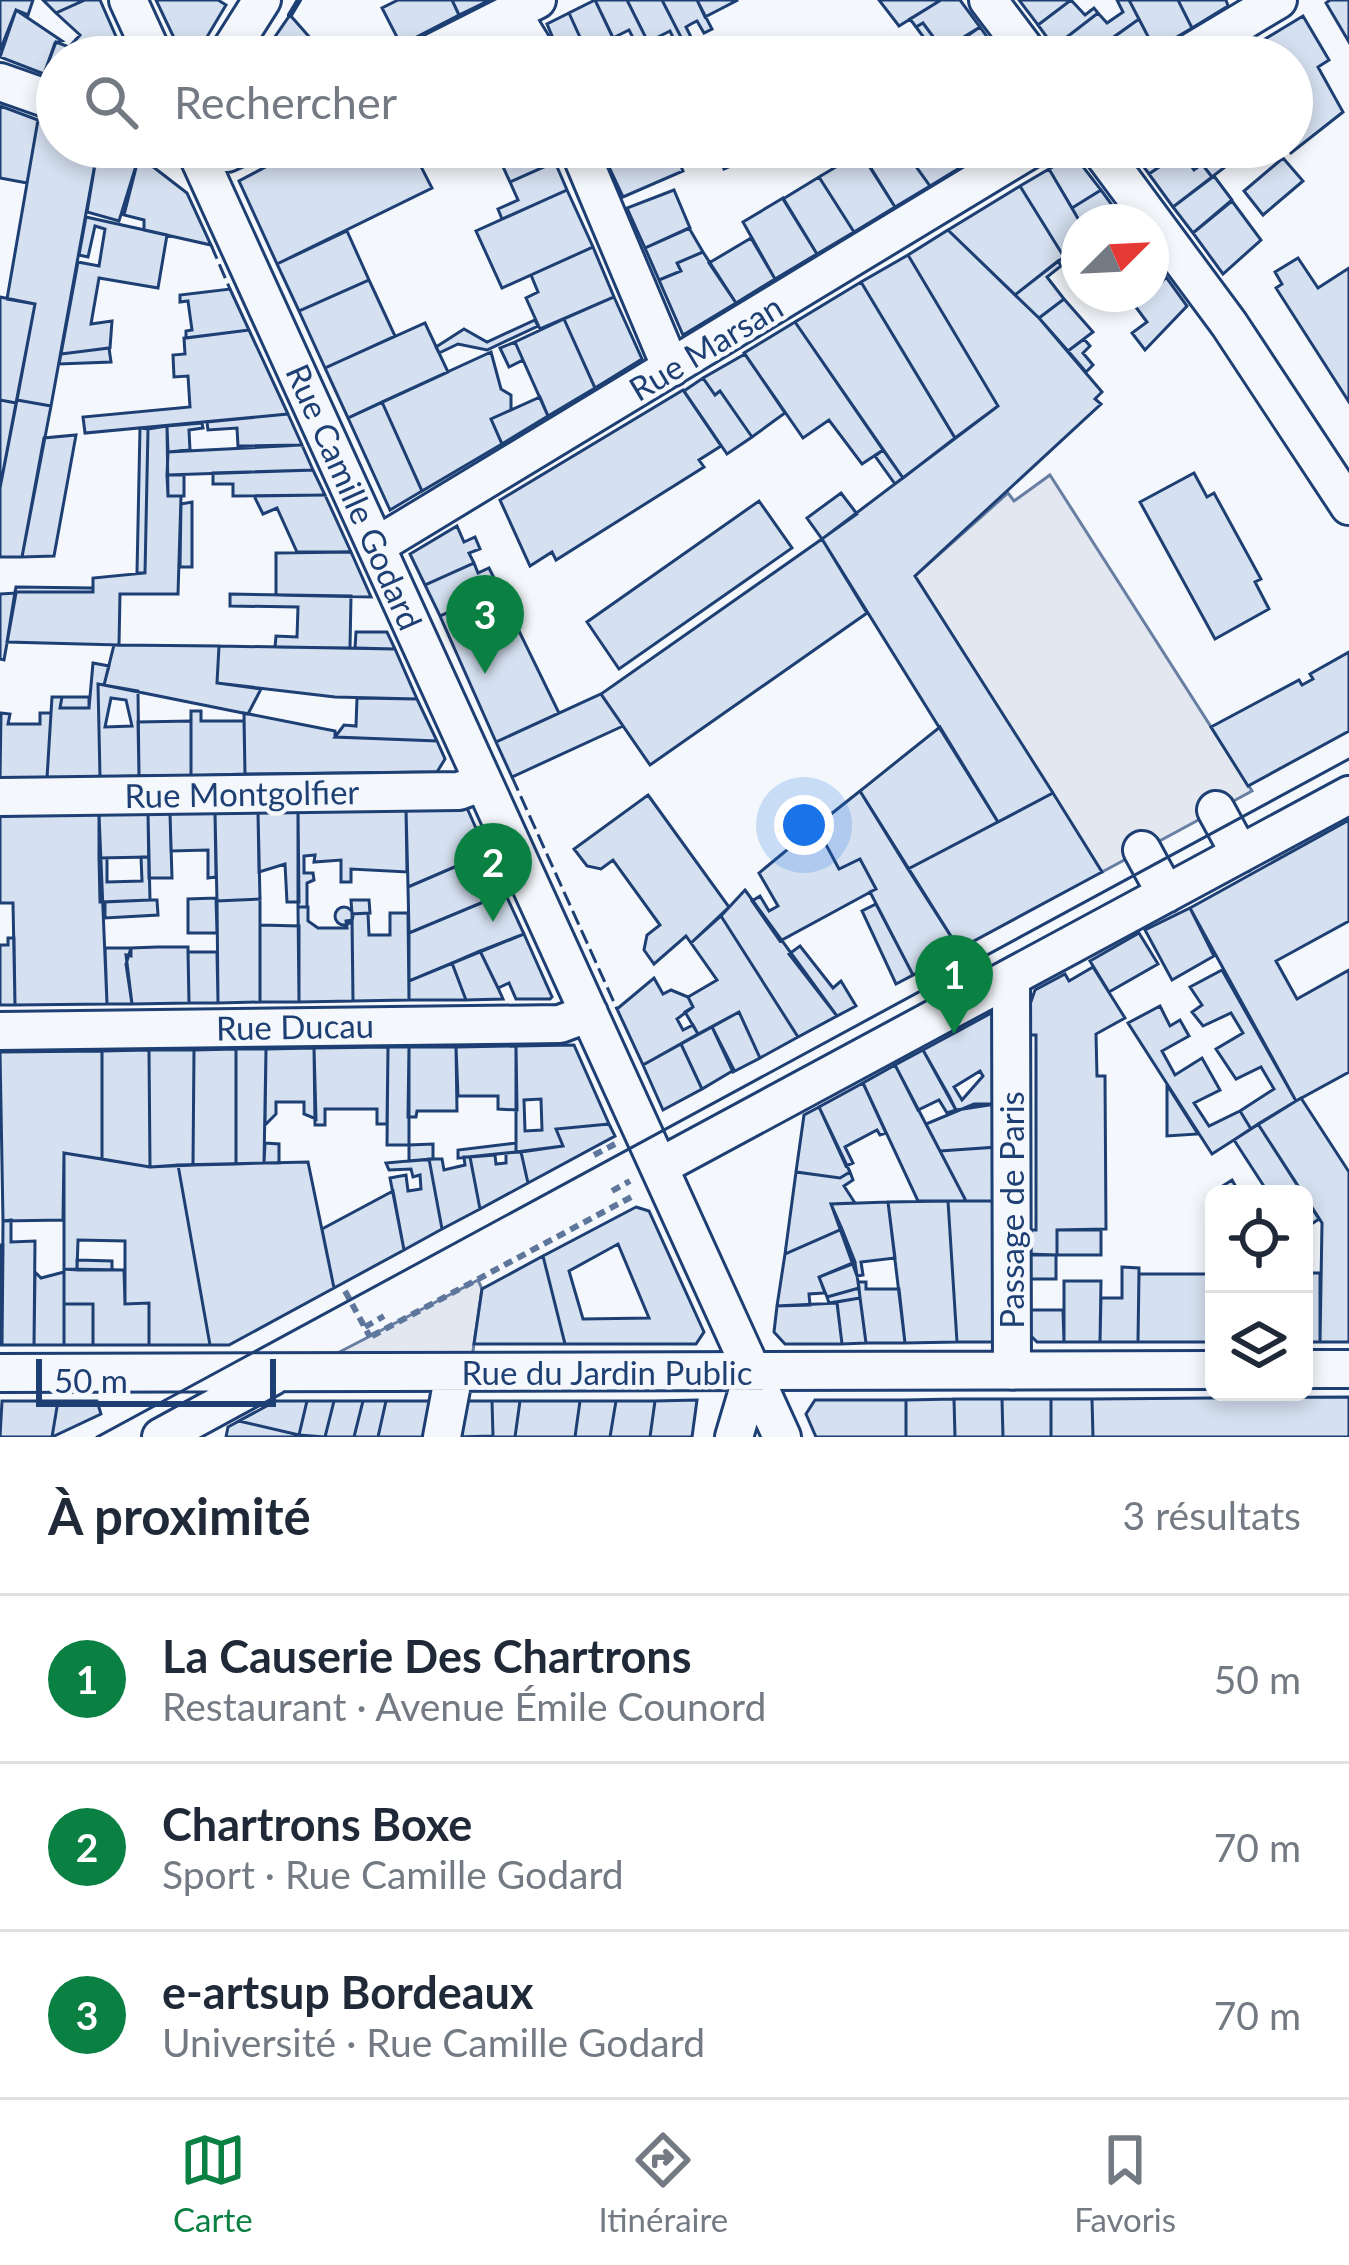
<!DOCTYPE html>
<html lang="fr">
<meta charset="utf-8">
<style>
body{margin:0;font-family:Lato,sans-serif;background:#f6f6f7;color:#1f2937}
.controls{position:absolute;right:36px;bottom:36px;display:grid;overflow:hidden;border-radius:18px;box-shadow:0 6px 18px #0003}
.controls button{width:108px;height:108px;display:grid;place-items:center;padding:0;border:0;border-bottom:3px solid #e0e1e3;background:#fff;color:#1f2937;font:60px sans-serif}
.compass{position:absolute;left:1061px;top:204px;width:108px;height:108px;border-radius:50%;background:#fff;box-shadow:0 6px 18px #0003;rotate:66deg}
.scale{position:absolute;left:36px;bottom:30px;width:240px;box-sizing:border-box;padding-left:12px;border:6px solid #1d3f73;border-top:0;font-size:33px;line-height:42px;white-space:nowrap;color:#1d3f73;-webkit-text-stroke:9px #f4f7fb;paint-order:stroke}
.you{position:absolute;left:804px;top:825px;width:42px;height:42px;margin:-30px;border:9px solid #fff;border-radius:50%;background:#1a73e8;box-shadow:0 0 0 18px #1a73e833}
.badge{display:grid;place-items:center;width:78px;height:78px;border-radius:50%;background:#0b8043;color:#fff;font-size:39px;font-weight:700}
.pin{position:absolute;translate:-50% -99px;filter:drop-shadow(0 3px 6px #0008)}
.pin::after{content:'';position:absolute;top:63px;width:42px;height:36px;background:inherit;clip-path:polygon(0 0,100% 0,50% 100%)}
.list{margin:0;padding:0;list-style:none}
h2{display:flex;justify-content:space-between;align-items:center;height:156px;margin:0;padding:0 48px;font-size:51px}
h2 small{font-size:39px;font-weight:400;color:#747a83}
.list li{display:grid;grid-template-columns:78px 1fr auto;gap:36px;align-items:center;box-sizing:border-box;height:168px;padding:0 48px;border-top:3px solid #e0e1e3}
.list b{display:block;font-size:45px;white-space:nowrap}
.list p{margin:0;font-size:39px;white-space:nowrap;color:#747a83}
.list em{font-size:39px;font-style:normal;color:#747a83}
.icon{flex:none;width:66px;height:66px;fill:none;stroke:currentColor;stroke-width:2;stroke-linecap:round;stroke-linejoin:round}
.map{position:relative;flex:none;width:1349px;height:1437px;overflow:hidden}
.search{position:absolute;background:#fff;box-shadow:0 6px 18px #0003;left:36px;right:36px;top:36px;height:132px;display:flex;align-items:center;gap:30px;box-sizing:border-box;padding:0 42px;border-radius:66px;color:#747a83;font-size:45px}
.sheet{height:660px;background:#fff}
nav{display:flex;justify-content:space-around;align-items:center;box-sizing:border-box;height:168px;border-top:3px solid #e0e1e3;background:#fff;font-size:33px;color:#747a83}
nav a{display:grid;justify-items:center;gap:6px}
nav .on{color:#0b8043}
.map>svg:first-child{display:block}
.parking{fill:#e3e8f0;stroke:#687fa3;stroke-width:3}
.building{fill:#d5e0f0;stroke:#1d3f73;stroke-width:3;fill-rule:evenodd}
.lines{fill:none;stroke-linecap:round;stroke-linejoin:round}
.minor-casing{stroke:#1d3f73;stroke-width:42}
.path{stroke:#5e769c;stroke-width:6;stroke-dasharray:9 6;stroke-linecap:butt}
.minor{stroke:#f4f7fb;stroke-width:36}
.tram{stroke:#1d3f73;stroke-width:3}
.fence{stroke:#1d3f73;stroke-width:3;stroke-dasharray:15 6;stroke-linecap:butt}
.wall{stroke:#1d3f73;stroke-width:6}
.labels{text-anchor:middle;stroke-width:9;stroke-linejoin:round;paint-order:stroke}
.street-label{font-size:33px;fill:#1d3f73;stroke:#f4f7fb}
</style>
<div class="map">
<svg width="1349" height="1437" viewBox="0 0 1349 1437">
<rect width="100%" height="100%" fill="#f4f7fb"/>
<path class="parking" d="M1050 475 1252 791 1102 872 915 576 1008 493 1014 501Z
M478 1280 482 1289 472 1358H328Z"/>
<path class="building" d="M0 0H33L28 15 16 10 0 51Z
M43 0H85L56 13Z
M85 0H100L125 57H57V79L44 74 56 42 69 47 80 35 56 13Z
M156 0H218L226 5 204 42 175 40Z
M398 0H452L459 15 401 45 382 8Z
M452 0H490L459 15Z
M595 0 620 52 610 57H589L569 13Z
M595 0H627L655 56 643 57 629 30 613 38Z
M627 0H662L684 43 677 46 670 31 648 42Z
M662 0H697L712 29 704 33 697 21 691 24 686 27 692 39 684 43Z
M697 0H738L705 17Z
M879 0H941L899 26Z
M941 0H960L980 27 936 54 933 50 940 46 923 23 916 27 910 19Z
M1019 0H1071L1038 25Z
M1071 0 1085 15 1094 8 1098 13 1054 47 1038 25Z
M1117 0H1129L1139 19 1086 57H1061L1054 47 1098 13 1107 23 1123 12Z
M1129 0H1178L1192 28 1155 50Z
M1178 0H1226L1228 6 1192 28Z
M1330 0H1349V42L1326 3Z
M16 10 62 41 55 43 44 74 0 57Z
M569 13 589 57H561L547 24Z
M290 15 327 57H261Z
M1303 16 1329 60 1318 67 1343 112 1291 153 1286 147H1292V57H1235Z
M1139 19 1155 50 1143 57H1116L1105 43Z
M923 23 940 46 933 50 916 27Z
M980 27 997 51 986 57H937Z
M0 106 38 120 27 183 0 178Z
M38 120 57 126V147H98L51 406 17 400 35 304 7 299Z
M98 147 139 156 119 221 87 212Z
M303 147H411L432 188 277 264 239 181Z
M411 147H438L441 154 420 165Z
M516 147H548L555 162 510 182 498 156Z
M600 147H650L608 165Z
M650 147H672L683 171 623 197 608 165Z
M715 147H774L724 169Z
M857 147H902L930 186 895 207Z
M902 147H962L971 161 930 186Z
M1129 147H1171L1165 152 1170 159 1149 174Z
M1189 147H1237L1242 154 1212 177Z
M861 152 895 207 854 232 819 177Z
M1181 152 1194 170 1202 164 1212 177 1173 207 1149 174Z
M1074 155 1101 190 1072 208 1049 169Z
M139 156 187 193 211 245 144 230V220L124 215Z
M1283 158 1303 181 1263 215 1244 191Z
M555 162 567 190 502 219 498 209 518 200 510 182Z
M1049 169 1080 222 1079 246 1064 257 1020 186Z
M1214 176 1232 200 1193 233 1173 207Z
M819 177 854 232 817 254 783 199Z
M1020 186 1064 257 1015 295 948 230Z
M567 190 593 247 502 288 476 231Z
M674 190 690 228 645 248 627 208Z
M1101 190 1120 216 1111 222H1080L1072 208Z
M783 198 817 254 775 279 743 222Z
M1232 201 1261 240 1223 274 1193 233Z
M86 217 167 235 158 288 99 278 91 324 112 321 110 348 61 354 78 262 99 266 105 229 95 226 88 257 79 255Z
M689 228 703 252 677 263 681 271 659 280 645 248Z
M948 230 1039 318 1102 392 1095 399 1101 404 915 576 1053 793 998 822 822 539 998 406 908 255Z
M347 231 369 280 299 311 277 264Z
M751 238 775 279 736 303 709 263Z
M593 247 614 297 540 329 526 298 538 292 531 275Z
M703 252 736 303 683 335 659 280 681 271 677 263Z
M908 255 998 406 955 438 861 282Z
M1151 257 1166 277 1151 288Z
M1298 258 1318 288 1349 268V402L1276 288 1282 284 1275 272Z
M1058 261 1061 266 1047 277 1064 299 1039 318 1015 295Z
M1166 277 1187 306 1145 350 1132 333 1147 322 1132 302 1151 294Z
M369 280 395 336 325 368 299 311Z
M861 282 955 438 903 478 795 322Z
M230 289 249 330 186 338V331L192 330 188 301 180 302V295Z
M0 297 35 304 16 403 0 400Z
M614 297 642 359 595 388 564 319Z
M1064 299 1093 332 1068 351 1039 318Z
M564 319 595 388 548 416 515 342Z
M535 320 538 326 487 350 458 344 439 353 436 347 464 329 487 342Z
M795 322 883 450 862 464 829 420 803 438 744 353Z
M425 323 448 372 348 418 325 368Z
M249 330 288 414 85 433 83 417 190 407 188 376 174 377 173 355 185 354 184 338Z
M1084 339 1090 346 1083 353 1093 365 1086 372 1068 351Z
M515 342 523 360 509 367 500 348Z
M109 348 111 362 59 364 61 354Z
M491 352 501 389 511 395V410L491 419 502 444 422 491 382 402Z
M745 354 785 413 752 437 720 391 715 395 703 378Z
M703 378 715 395 720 391 752 437 727 454 684 391Z
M683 390 721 446 699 460 704 467 556 560 552 552 530 566 500 500Z
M540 397 548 416 502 444 491 419Z
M0 400 16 403 0 488Z
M17 400 51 406 22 557H0V488Z
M382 402 422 491 390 510 348 418Z
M288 414 302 445 238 446 237 428 208 430 207 422Z
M202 423 203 428 189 430 190 450 168 452 167 426Z
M167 426 168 496H181L178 594H120L119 645 7 642 15 592H93V578L145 573 148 429Z
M140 428 148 429 145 573H137Z
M76 435 54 556 22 557 44 438Z
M302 445 313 470 167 475 168 452Z
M883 450 903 478 895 484 875 456Z
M313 470 325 495 233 496V484H213V473Z
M1194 473 1207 497 1214 493 1261 579 1255 582 1269 609 1215 639 1140 502Z
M167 475H184V496H168Z
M841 493 857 514 822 539 807 518Z
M325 495 351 552H297L277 508 263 514 254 496Z
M759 501 792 548 619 669 587 622Z
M192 502V567H180L181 504Z
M457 526 464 542 475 537 480 549 469 553 474 563 425 585 410 554Z
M822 539 867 613 650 765 601 694Z
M351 552 371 597 276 595V553Z
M474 563 478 573 489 568 495 580 484 585 488 594 440 616 425 585Z
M16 587 93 588V592H15Z
M499 590 559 713 496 742 440 616Z
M16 593 4 660 0 659V594Z
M230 594 351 596 350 648 275 647 276 636 297 637 298 607 230 606Z
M356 632H387L395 649 355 648Z
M114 645 219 646 217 683 261 689 248 714 104 685Z
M219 646 395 649 417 699 335 697 217 683Z
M1349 652V731L1248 786 1211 727 1299 680 1302 685 1313 679 1310 674Z
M93 663 109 666 104 685 98 684 100 777 47 778 52 697H62L60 708H89Z
M98 684 138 691 139 776 100 777ZM111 698 126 700 132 726 105 727Z
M601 694 623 726 512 777 496 742Z
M62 697H89V708H60Z
M357 698 417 699 437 741 335 737 344 725 356 726Z
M191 711H201V721H244L245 774 191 776Z
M1 713 10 714 8 724H40V713H51L47 778 0 779Z
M244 713 335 731V737L437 741 445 759 437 772 245 774Z
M191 721V776H139L138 722Z
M940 727 998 822 908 869 860 791Z
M860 791 959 949 913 975 870 892 876 889 860 859 839 869 816 826Z
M1053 793 1102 872 959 949 908 869Z
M648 795 729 907 691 943 686 936 654 964 644 950 647 935 660 925 613 860 601 869 587 866 574 849Z
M467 808 487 853 408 887 406 809Z
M406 809 407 872 351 869V882H341V860L314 862 315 855 304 856V873H313L314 880 307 883V907H298V811Z
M298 811 299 902H287L285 864 259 872 258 812Z
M258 812 260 899 217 901 215 813Z
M148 813H170L172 878H149Z
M148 813 149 857 99 858V814Z
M170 813H215L216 877 208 878V850L171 851Z
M99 814 107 1004 15 1005 13 903H0V816Z
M1349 820V921L1276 961 1297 999 1349 970V1072L1296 1101 1190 908Z
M816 826 839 869 860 859 876 889 780 941 752 901 760 896 769 911 778 906 759 873Z
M487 853 505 893 409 933 408 887Z
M141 857H149L150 900 100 902 99 858H107V882L142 881Z
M745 890 837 1016 798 1037 721 916Z
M505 893 524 934 409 981V933Z
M216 898 217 933H188V899Z
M260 899V1002L218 1003 217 901Z
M150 900H157L158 915 105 918V902Z
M351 900H369L370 913 352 914Z
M876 904 913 975 896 984 862 911Z
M298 907H308V921L318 928H347L346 921 352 920 353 1001 299 1002Z
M335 916a9 9 0 1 1 18 0a9 9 0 1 1-18 0Z
M1190 908 1214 956 1172 980 1145 930Z
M368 913 369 935H390V913H408L409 1000 353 1001 352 914Z
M721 916 798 1037 760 1058 739 1012 698 1034 685 1012 693 1007 688 997 717 980 691 943Z
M260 925 299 926V1002H260Z
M1139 933 1158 964 1109 992 1090 961Z
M524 934 552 997 550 999H516L509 983 498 988 480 951Z
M8 938H14L15 1005H0V945H8Z
M800 946 833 988 841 981 856 1006 837 1016 789 954Z
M157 947H188L189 1003 132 1004 126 955 131 956V948Z
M105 948H131L126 964 132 1004H107Z
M480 951 498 988 503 999 466 1000 452 963Z
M188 952H217L218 1003H189Z
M452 963 466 1000H409V981Z
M1093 967 1125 1018 1096 1034 1097 1076H1105L1106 1229 1057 1230V1255H1028L1027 1230H1036V1035H1026V1016L1035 990 1065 974 1069 981Z
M1222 970 1296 1101 1251 1129 1240 1111 1274 1089 1261 1067 1236 1079 1216 1049 1243 1033 1231 1013 1203 1026 1192 1012 1202 1005 1190 987Z
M654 978 663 994 671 990 688 997 693 1007 677 1019 683 1030 693 1025 698 1034 643 1065 617 1009Z
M1160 1006 1170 1026 1180 1020 1189 1036 1162 1051 1175 1075 1202 1058 1220 1090 1194 1103 1209 1126 1240 1111 1251 1129 1212 1154 1128 1023Z
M995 1011 996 1104 956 1110 923 1050ZM980 1071 983 1076 962 1100 954 1087Z
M739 1012 760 1058 733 1072 712 1027Z
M712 1027 734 1070 702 1089 681 1044Z
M681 1044 702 1089 663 1110 643 1065Z
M574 1045 609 1124 556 1129 563 1146 516 1152V1046ZM541 1099 542 1130 525 1131 524 1100Z
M516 1046 517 1110 498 1109V1096H458L456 1047Z
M388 1047 387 1124H377V1109H325V1125H315L314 1048Z
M388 1047H409V1145H387Z
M409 1047H456L457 1111H417L416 1117H408Z
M314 1048 316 1119 304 1114V1102H276V1114L265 1125 266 1049Z
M236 1049H266L264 1163 236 1164Z
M236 1049V1164L193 1165 194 1050Z
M149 1050 150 1167 102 1159V1051Z
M149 1050H194L193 1165 150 1167Z
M923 1050 949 1096 956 1110 947 1113 939 1100 918 1110 895 1065Z
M102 1051V1159L64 1153 63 1220 3 1221 0 1052Z
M895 1065 940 1151 966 1201H918L863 1083Z
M863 1083 886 1133 880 1135 877 1130 845 1147 853 1163 846 1166 819 1107Z
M1167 1085 1198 1134 1167 1136Z
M1301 1098 1349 1172V1342H1320L1322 1223 1258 1124Z
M974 1104H996L997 1147 940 1151 926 1124Z
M819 1107 850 1172 840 1178 796 1172 804 1115Z
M609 1124 615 1136 528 1183 521 1152 563 1146 556 1129Z
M1258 1124 1303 1194H1269L1234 1140Z
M265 1143 279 1144V1163H264Z
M516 1143V1152L458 1158V1150Z
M433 1144V1159L409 1161V1145Z
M997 1147 996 1201H966L940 1151Z
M521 1152 528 1183 480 1209 470 1157 495 1155 496 1164 506 1163V1153Z
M64 1153 150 1167 178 1165 210 1345H149V1303L125 1304V1241L78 1240 77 1270 64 1269Z
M464 1157H470L480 1209 442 1229 429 1159H442L444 1170 465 1165Z
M429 1159 442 1229 404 1250 390 1178 406 1175 408 1191 421 1189 420 1175 413 1177 411 1169 389 1170 386 1163Z
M308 1162 334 1288 229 1345H210L178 1165Z
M850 1172 853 1180 844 1186 855 1203 831 1204 842 1229 785 1254 796 1172 840 1178Z
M1232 1180 1240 1194H1214V1201L1210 1194Z
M393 1191 404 1250 334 1288 322 1229Z
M1304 1196 1319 1219 1304 1229Z
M948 1201 957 1342 905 1343 888 1202Z
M948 1201H996V1342H957Z
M888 1202 895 1258 861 1262 863 1275 857 1276 831 1204Z
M636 1207 649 1211 704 1332 696 1344H565L543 1256ZM618 1244 649 1318 583 1319 569 1271Z
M11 1220V1242L35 1241 34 1345H2L3 1221Z
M842 1229 855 1262 819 1277 825 1293 809 1294 810 1305 777 1306 785 1254Z
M1057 1230H1101V1255H1057Z
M0 1245H3L2 1345H0Z
M1026 1254 1056 1255V1279H1026Z
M543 1256 565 1344H474L482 1289Z
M77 1260 112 1261V1270H77Z
M855 1263 859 1288 827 1297 819 1277Z
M1122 1267 1139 1268 1138 1342H1100L1101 1298H1122Z
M64 1269 124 1270 125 1304 149 1303V1345H93V1304H64Z
M35 1272 41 1278 64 1272V1345H34Z
M1304 1273H1320V1342H1304Z
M1139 1274H1214V1342H1138Z
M1064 1281H1101L1100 1342H1064Z
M858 1282H866V1289H899L905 1343H866Z
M859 1288 860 1298 829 1303 827 1297Z
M860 1298 866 1343 842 1344 837 1302Z
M837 1303 842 1344H785L774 1332 777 1306Z
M64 1304H93V1345H64Z
M1028 1310H1063L1064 1342H1037L1028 1333Z
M1349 1397V1437H1093L1092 1399Z
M954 1399 955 1437H906V1400Z
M954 1399H1002L1003 1437H955Z
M1002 1399H1051V1437H1003Z
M1051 1399H1092L1093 1437H1051Z
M697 1400 692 1437H650L655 1401Z
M815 1400H906V1437H816L806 1414Z
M2 1401H58L52 1437H0Z
M58 1401H97L101 1414 52 1437Z
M276 1401H307L299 1435 239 1421Z
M307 1401H334L325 1437 299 1435Z
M334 1401H363L354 1437H325Z
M363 1401H386L378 1437H354Z
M386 1401H432L425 1437H378Z
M463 1401H492L493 1436 456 1437Z
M492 1401H520L515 1437H488L493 1436Z
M520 1401H580L575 1437H515Z
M580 1401H616L610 1437H575Z
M616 1401H655L650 1437H610Z
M239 1421 299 1435 308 1437H226L228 1427Z"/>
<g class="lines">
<defs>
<path id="minor" d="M128 0 154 57
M988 0 1031 57
M512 13 539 57
M226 57 262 0
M424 57 537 0
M1183 57 1278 0
M0 82 57 102
M182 147 227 153 240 147
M194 147 782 1437
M578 147 671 368
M1098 147 1229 324 1349 506
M376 546 1034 147
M0 797 459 791 483 782
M1216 810 1240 854
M1142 850 1166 894
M1011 978 1012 1371
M0 1031 560 1024 589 1013
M659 1167 1349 795
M1304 1369H1349
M0 1373 1214 1370
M161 1437 273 1376
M442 1437 454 1373
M734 1437 753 1373"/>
</defs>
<use href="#minor" class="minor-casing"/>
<path class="path" d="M594 1155 615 1144
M612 1191 630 1181
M345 1291 370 1337
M365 1327 384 1316
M372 1336 635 1195"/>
<use href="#minor" class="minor"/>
<path class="tram" d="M97 1437 1349 759"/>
<path class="fence" d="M211 245 230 289
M512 777 617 1009"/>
<path class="wall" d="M290 15 299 0"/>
</g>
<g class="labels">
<g class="street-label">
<text transform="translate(706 348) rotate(-31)" y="12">Rue Marsan</text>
<text transform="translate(354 497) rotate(66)" y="12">Rue Camille Godard</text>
<text transform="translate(242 794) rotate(-1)" y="12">Rue Montgolfier</text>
<text transform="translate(295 1027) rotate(-1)" y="12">Rue Ducau</text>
<text transform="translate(1012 1210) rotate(-90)" y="12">Passage de Paris</text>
<text x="607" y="1385">Rue du Jardin Public</text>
</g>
</g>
</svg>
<div class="controls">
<button><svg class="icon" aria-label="locate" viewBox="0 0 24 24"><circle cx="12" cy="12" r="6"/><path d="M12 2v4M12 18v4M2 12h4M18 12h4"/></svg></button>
<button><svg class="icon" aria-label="layers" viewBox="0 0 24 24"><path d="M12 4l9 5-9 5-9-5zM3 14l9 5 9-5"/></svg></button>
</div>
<svg class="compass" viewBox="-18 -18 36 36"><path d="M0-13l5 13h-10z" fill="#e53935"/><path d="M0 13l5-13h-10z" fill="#747a83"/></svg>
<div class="scale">50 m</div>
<div class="you"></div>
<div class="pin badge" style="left:954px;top:1034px">1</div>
<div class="pin badge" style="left:493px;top:922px">2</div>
<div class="pin badge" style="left:485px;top:674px">3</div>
<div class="search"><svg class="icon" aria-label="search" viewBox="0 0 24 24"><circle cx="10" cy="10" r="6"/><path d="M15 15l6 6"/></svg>Rechercher</div>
</div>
<section class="sheet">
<h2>À proximité<small>3 résultats</small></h2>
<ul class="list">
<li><span class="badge">1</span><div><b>La Causerie Des Chartrons</b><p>Restaurant · Avenue Émile Counord</p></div><em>50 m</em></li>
<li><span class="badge">2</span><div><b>Chartrons Boxe</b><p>Sport · Rue Camille Godard</p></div><em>70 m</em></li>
<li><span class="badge">3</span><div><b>e-artsup Bordeaux</b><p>Université · Rue Camille Godard</p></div><em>70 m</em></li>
</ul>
</section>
<nav>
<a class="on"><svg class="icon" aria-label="map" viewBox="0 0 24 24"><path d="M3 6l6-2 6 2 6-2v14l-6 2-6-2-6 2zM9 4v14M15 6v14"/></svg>Carte</a>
<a><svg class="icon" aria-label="directions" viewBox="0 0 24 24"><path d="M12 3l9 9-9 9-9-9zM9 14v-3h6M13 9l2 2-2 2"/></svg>Itinéraire</a>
<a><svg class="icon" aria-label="saved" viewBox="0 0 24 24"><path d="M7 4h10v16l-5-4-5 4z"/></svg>Favoris</a>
</nav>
